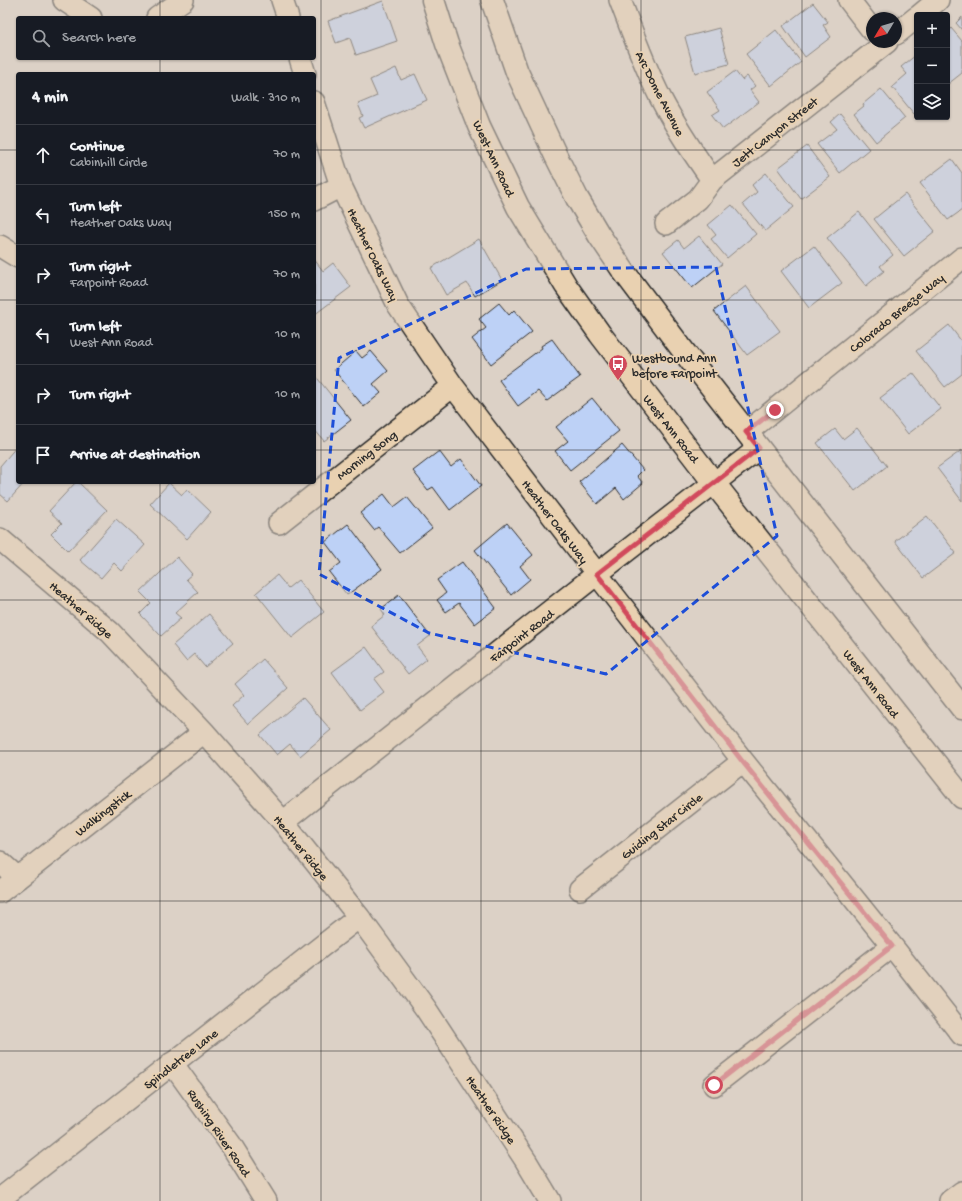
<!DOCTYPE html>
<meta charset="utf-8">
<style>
body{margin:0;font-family:"Gochi Hand",sans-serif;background:#20242c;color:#f1f3f6}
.controls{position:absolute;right:12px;top:12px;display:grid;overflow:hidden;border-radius:4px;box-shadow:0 1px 3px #0004}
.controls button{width:36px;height:36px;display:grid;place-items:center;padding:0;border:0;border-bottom:1px solid #363941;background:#171b24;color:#f1f3f6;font:20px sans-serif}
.compass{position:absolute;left:866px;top:12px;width:36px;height:36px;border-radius:50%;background:#171b24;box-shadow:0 1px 3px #0004;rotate:232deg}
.stop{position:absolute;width:12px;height:12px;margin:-9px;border:3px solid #d1495b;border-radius:50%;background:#fff}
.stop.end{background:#d1495b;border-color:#fff;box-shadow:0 1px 4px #0008}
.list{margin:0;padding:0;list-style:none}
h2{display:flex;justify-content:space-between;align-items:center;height:52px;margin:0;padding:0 16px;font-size:17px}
h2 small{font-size:13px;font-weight:400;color:#9ea1a6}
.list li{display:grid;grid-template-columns:26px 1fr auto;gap:12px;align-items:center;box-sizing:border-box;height:60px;padding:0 16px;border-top:1px solid #363941}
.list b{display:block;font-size:15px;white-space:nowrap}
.list p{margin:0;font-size:13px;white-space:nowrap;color:#9ea1a6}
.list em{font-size:13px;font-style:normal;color:#9ea1a6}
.icon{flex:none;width:22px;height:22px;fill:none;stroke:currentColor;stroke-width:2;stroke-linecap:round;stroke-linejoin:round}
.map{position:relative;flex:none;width:962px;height:1201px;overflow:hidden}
.search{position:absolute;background:#171b24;box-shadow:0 1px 3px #0004;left:16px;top:16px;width:300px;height:44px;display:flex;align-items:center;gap:10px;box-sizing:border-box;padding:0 14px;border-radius:4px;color:#9ea1a6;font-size:15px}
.panel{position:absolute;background:#171b24;box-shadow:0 1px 3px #0004;left:16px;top:72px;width:300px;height:412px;border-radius:4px}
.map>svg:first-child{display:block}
.building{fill:#bdd1f6;stroke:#2b2b2b}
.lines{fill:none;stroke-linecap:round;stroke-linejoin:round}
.minor-casing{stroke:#2b2b2b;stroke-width:24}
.major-casing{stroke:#2b2b2b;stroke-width:25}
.minor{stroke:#e9d1b1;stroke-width:21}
.major{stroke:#e9d1b1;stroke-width:22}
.route{stroke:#d1495b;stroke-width:5}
.marked{fill:none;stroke:#1d4ed8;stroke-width:3;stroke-dasharray:8 5;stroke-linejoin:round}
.grid{fill:none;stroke:#2b2b2b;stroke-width:1;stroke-opacity:0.55}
.labels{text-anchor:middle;stroke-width:3.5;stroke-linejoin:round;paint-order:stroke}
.street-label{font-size:13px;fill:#2b2b2b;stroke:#e9d1b1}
.poi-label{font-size:13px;fill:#2b2b2b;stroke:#e9d1b1;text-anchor:start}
</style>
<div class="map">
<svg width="962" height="1201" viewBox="0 0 962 1201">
<rect width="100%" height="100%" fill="#dcd1c6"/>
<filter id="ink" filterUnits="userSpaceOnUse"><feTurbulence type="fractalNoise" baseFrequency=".025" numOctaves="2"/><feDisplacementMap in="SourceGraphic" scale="8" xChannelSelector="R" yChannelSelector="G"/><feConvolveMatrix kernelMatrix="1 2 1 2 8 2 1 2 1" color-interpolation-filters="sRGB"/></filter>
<g filter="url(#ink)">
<path class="building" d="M383 1 397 41 356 55 350 38 336 43 328 21Z
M813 3 828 22 823 25 831 37 805 57 783 26Z
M962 17V30L956 23Z
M719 28 729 64 695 73 685 37Z
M951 28 962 41V73L948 84 947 83V32Z
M776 30 801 62 771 86 746 54Z
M916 55 917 57V112L914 114 892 87 907 74 901 67Z
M396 68 401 80 415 74 427 100 364 128 359 118 363 116 358 104 377 96 370 80Z
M735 71 742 80 747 76 755 86 750 90 759 102 723 129 712 115 720 110 707 92Z
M881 89 905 118 876 142 854 114 864 106 863 104Z
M840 114 869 149 840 173 817 144 837 129 831 122Z
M807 146 830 177 801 199 778 168Z
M952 159 962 173V210L948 220 920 183Z
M766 173 794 207 765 231 743 204 757 192 752 185Z
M905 194 935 231 904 256 874 219Z
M732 205 756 234 727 258 711 239 716 235 708 225Z
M859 212 893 255 880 266 884 271 866 286 827 238Z
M699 236 722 264 692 288 663 252 678 240 684 248Z
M479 239 502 280 475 296 467 283 446 295 431 268Z
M814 246 842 283 809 308 781 271Z
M314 259 323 271 333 263 351 287 314 315Z
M746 286 780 331 747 355 714 311Z
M499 303 509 315 514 310 532 332 491 364 472 339 486 328 479 319Z
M949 325 962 342V374L945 387 916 351Z
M552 339 580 377 547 401 538 391 518 406 499 380 542 348 541 346Z
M356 351 362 358 371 351 388 371 373 384 381 393 364 407 334 370Z
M913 373 941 409 908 434 880 398Z
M314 374 351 420 324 441 314 429Z
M592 398 619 431 570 470 555 451 568 441 556 427Z
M857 428 887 466 855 491 817 443 835 429 843 439Z
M18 445V482H25L8 501 0 494V466Z
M622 445 643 470 637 476 643 483 624 499 616 488 597 504 579 482Z
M962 450V501L937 468Z
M439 451 451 467 461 459 481 486 450 510 433 487 428 490 413 471Z
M76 482H78L107 510 68 551 51 534 62 523 49 511Z
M169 483 182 495 187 489 211 512 187 539 150 504Z
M384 494 394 507 407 497 432 528 400 553 378 527 374 530 360 513Z
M927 516 956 553 923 578 895 541Z
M116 519 145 545 122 571 114 563 101 578 80 560Z
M507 523 533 555 520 566 530 579 511 595 475 550Z
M348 524 382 569 347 595 329 572 341 563 325 542Z
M177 557 192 574 186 579 198 592 175 613 181 618 161 636 140 614 151 603 140 592Z
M462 562 496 608 475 624 459 603 446 612 437 600 446 593 437 580Z
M277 575 288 588 298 580 324 612 292 638 256 593Z
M399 595 430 636 417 646 427 659 408 674 371 626 385 615 381 609Z
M209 614 233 643 205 667 194 654 186 661 173 645Z
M366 647 384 672 374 679 384 692 360 710 332 672Z
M263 659 288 688 248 724 232 706 244 695 235 684Z
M303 698 331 730 300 756 290 744 277 755 260 735Z"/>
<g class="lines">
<defs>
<path id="minor" d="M64 0 91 18
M282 0 288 18
M620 0C633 34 645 68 661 99 676 128 694 154 712 180
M849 0 872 30
M920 15 938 0
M157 18 183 0
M896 34 917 17
M300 58 305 74
M314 102 341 186 398 305 453 386 597 574 743 761 892 946 962 1035
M314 200 341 186
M666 224 698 199 712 180 887 42
M0 246 18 257
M747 432 962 258
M279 523 453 386
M0 539 110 632 204 732 283 822 359 917 426 1009 526 1161 550 1201
M283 822 597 574 759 448
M0 862 18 878
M580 889 743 761
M0 892 204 732
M172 1063 231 1145 266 1201
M714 1085 892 946
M0 1199 359 917
M950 1201 962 1192"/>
<path id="major" d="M433 0 447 44 479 126 518 207 566 286 600 334 714 483 962 797
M492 0 517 72 556 156 577 198 599 235 624 272 691 361 962 708"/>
</defs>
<use href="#minor" class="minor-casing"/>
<use href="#major" class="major-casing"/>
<use href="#minor" class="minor"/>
<use href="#major" class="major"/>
</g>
</g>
<g class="lines" filter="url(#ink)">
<path class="route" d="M714 1085 892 946 742 761 597 574 759 448 746 432 775 410"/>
</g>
<path d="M0 0H962V1201H0ZM716 267 777 536 606 674 429 633 319 574 339 358 526 269Z" fill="#dcd1c6" fill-opacity=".55" fill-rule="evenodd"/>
<path class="marked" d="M716 267 777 536 606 674 429 633 319 574 339 358 526 269Z"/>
<path class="grid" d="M160 0V18M321 0V1201M481 0V1201M641 0V1201M802 0V1201M160 58V74M0 150H18M314 150H962M0 300H18M314 300H962M0 450H18M314 450H962M160 482V1201M0 600H962M0 751H962M0 901H962M0 1051H962"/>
<defs>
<symbol id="bus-pin" viewBox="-11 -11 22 30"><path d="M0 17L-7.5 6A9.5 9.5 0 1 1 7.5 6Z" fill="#d1495b" stroke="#e9d1b1"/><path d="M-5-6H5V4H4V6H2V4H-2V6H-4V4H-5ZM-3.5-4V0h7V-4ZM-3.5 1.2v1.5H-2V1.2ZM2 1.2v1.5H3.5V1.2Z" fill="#fff"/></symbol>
</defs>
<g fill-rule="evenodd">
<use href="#bus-pin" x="607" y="353" width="22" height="30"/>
</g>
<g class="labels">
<g class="street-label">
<text transform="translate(661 93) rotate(63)" y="5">Arc Dome Avenue</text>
<text transform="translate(774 131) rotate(-38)" y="5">Jett Canyon Street</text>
<text transform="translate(495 158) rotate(65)" y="5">West Ann Road</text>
<text transform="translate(374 254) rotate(64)" y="5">Heather Oaks Way</text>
<text transform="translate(896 312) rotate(-39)" y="5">Colorado Breeze Way</text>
<text transform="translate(672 428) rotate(52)" y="5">West Ann Road</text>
<text transform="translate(366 454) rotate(-38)" y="5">Morning Song</text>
<text transform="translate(556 521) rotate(53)" y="5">Heather Oaks Way</text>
<text transform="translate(82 609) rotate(41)" y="5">Heather Ridge</text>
<text transform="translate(521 635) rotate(-38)" y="5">Farpoint Road</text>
<text transform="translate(872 683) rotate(52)" y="5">West Ann Road</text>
<text transform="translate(102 812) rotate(-38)" y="5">Walkingstick</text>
<text transform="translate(661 825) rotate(-38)" y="5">Guiding Star Circle</text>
<text transform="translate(302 847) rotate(51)" y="5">Heather Ridge</text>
<text transform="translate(180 1058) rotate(-38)" y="5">Spindletree Lane</text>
<text transform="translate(492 1109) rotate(56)" y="5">Heather Ridge</text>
<text transform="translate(220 1132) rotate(56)" y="5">Rushing River Road</text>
</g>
<g class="poi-label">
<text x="632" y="362">Westbound Ann<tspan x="632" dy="15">before Farpoint</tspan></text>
</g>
</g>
</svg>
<div class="controls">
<button>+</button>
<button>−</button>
<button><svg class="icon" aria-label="layers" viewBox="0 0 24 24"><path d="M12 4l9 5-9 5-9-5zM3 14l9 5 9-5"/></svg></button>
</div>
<svg class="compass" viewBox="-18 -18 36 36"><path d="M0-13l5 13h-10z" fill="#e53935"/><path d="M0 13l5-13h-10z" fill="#9ea1a6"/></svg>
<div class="stop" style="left:714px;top:1085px"></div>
<div class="stop end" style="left:775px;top:410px"></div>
<div class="search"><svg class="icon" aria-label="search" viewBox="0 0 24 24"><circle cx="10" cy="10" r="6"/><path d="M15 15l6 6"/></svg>Search here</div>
<section class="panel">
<h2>4 min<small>Walk · 310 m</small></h2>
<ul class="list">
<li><svg class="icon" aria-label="ahead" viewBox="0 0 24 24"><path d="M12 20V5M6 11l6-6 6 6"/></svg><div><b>Continue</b><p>Cabinhill Circle</p></div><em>70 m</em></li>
<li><svg class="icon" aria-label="left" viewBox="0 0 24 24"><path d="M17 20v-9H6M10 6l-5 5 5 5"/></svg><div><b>Turn left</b><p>Heather Oaks Way</p></div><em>150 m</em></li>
<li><svg class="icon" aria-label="right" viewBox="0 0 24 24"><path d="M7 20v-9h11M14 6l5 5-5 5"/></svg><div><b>Turn right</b><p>Farpoint Road</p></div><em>70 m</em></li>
<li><svg class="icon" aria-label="left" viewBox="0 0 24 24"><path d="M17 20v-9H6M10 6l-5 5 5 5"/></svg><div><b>Turn left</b><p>West Ann Road</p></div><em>10 m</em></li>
<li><svg class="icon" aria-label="right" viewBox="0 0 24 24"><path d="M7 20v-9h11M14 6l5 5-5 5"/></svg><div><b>Turn right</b></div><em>10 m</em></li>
<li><svg class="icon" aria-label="arrive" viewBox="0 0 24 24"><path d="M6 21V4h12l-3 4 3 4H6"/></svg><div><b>Arrive at destination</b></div></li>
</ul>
</section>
</div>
